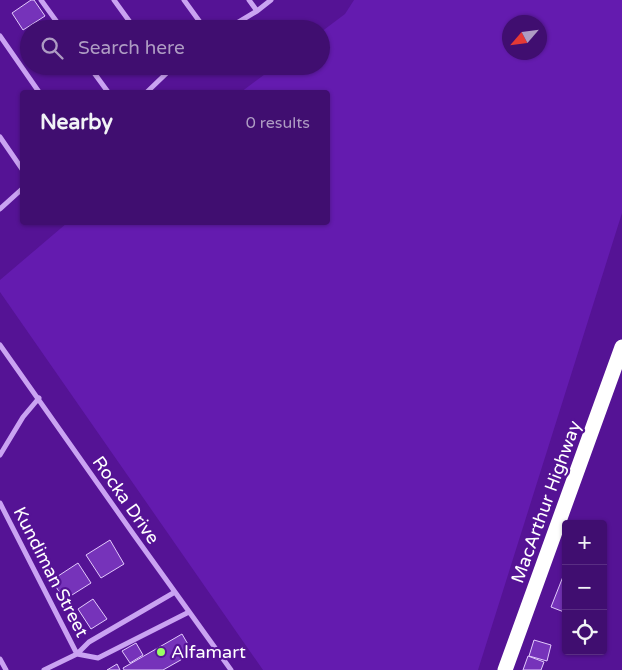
<!DOCTYPE html>
<meta charset="utf-8">
<style>
body{margin:0;font-family:"Varela Round",sans-serif;background:#4b1c78;color:#f1f3f6}
.controls{position:absolute;right:15px;bottom:15px;display:grid;overflow:hidden;border-radius:5px;box-shadow:0 1px 4px #0004}
.controls button{width:45px;height:45px;display:grid;place-items:center;padding:0;border:0;border-bottom:1px solid #592e83;background:#400e70;color:#f1f3f6;font:25px sans-serif}
.compass{position:absolute;left:502px;top:15px;width:45px;height:45px;border-radius:50%;background:#400e70;box-shadow:0 1px 4px #0004;rotate:242deg}
.list{margin:0;padding:0;list-style:none}
h2{display:flex;justify-content:space-between;align-items:center;height:65px;margin:0;padding:0 20px;font-size:21px}
h2 small{font-size:16px;font-weight:400;color:#ae9cc3}
.icon{flex:none;width:28px;height:28px;fill:none;stroke:currentColor;stroke-width:2;stroke-linecap:round;stroke-linejoin:round}
.map{position:relative;flex:none;width:622px;height:670px;overflow:hidden}
.search{position:absolute;background:#400e70;box-shadow:0 1px 4px #0004;left:20px;top:20px;width:310px;height:55px;display:flex;align-items:center;gap:12px;box-sizing:border-box;padding:0 18px;border-radius:28px;color:#ae9cc3;font-size:19px}
.panel{position:absolute;background:#400e70;box-shadow:0 1px 4px #0004;left:20px;top:90px;width:310px;height:135px;border-radius:5px}
.map>svg:first-child{display:block}
.green{fill:#641baf;fill-rule:evenodd}
.building{fill:#7633ba;stroke:#e3cafd}
.lines{fill:none;stroke-linecap:round;stroke-linejoin:round}
.street{stroke:#caa3f2;stroke-width:5}
.highway{stroke:#fff;stroke-width:15}
.poi-dot{fill:#9aff64;stroke:#551395;stroke-width:2}
.labels{text-anchor:middle;stroke-width:4.5;stroke-linejoin:round;paint-order:stroke}
.street-label{font-size:18px;fill:#fff;stroke:#551395}
.poi-label{font-size:18px;fill:#fff;stroke:#551395;text-anchor:start}
</style>
<div class="map">
<svg width="622" height="670" viewBox="0 0 622 670">
<rect width="100%" height="100%" fill="#551395"/>
<path class="green" d="M354 0H622V213L478 670H263L0 292V280L67 223 328 222V92H241L276 66H321V32L345 14ZM510 22H540V52H510Z"/>
<path class="building" d="M31 0H34L45 16 23 30 12 13Z
M110 540 124 564 101 578 86 555Z
M78 563 91 583 64 600 52 580Z
M564 574 566 575V609L564 612 551 607Z
M93 599 107 619 91 629 78 609Z
M182 634 193 653 163 670H124L123 668Z
M534 640 551 645 547 661 529 656Z
M136 643 143 655 130 663 122 651Z
M528 656 544 662 541 670H523Z
M117 664 120 670H107Z"/>
<g class="lines">
<path class="street" d="M41 0 62 29
M114 0 135 29
M184 0 205 29
M249 0 257 11
M227 29 257 11 271 0
M0 36 39 92
M89 66 108 92
M147 92 174 66
M0 137 22 169
M0 209 22 189
M0 345 134 535 231 670
M0 455 23 417 39 398
M0 503 77 654
M77 654 98 658 189 612
M0 659 6 670
M44 670 77 654 89 642 175 592"/>
<path class="highway" d="M505 670 622 347"/>
</g>
<circle class="poi-dot" cx="161" cy="652" r="5"/>
<g class="labels">
<g class="street-label">
<text transform="translate(126 500) rotate(55)" y="6">Rocka Drive</text>
<text transform="translate(546 502) rotate(-70)" y="6">MacArthur Highway</text>
<text transform="translate(51 572) rotate(63)" y="6">Kundiman Street</text>
</g>
<g class="poi-label">
<text x="171" y="658">Alfamart</text>
</g>
</g>
</svg>
<div class="controls">
<button>+</button>
<button>−</button>
<button><svg class="icon" aria-label="locate" viewBox="0 0 24 24"><circle cx="12" cy="12" r="6"/><path d="M12 2v4M12 18v4M2 12h4M18 12h4"/></svg></button>
</div>
<svg class="compass" viewBox="-18 -18 36 36"><path d="M0-13l5 13h-10z" fill="#e53935"/><path d="M0 13l5-13h-10z" fill="#ae9cc3"/></svg>
<div class="search"><svg class="icon" aria-label="search" viewBox="0 0 24 24"><circle cx="10" cy="10" r="6"/><path d="M15 15l6 6"/></svg>Search here</div>
<section class="panel">
<h2>Nearby<small>0 results</small></h2>
<ul class="list">
</ul>
</section>
</div>
